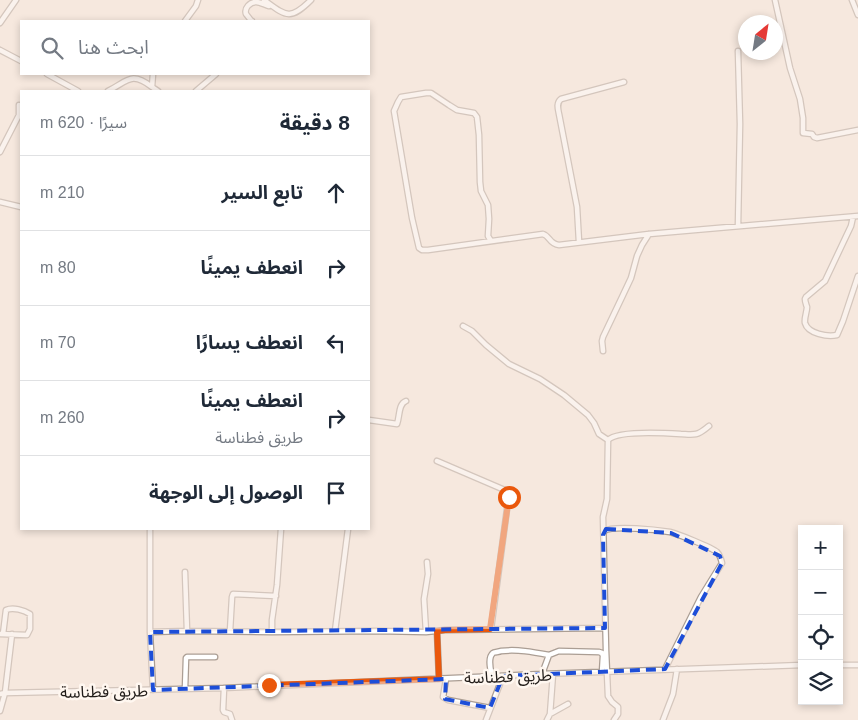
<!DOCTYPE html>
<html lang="ar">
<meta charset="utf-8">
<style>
body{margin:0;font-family:Helvetica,"Noto Sans Arabic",sans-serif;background:#f6f6f7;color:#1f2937;direction:rtl}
.controls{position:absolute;right:15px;bottom:15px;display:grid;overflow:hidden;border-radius:0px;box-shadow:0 2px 8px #0003}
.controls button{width:45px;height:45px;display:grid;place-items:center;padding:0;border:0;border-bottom:1px solid #e0e1e3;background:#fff;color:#1f2937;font:25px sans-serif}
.compass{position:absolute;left:738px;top:15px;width:45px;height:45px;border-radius:50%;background:#fff;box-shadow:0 2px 8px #0003;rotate:30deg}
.stop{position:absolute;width:15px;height:15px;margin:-11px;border:4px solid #ea580c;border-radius:50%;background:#fff}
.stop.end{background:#ea580c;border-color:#fff;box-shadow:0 1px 5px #0008}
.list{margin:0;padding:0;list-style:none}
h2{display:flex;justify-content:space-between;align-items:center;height:65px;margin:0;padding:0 20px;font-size:21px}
h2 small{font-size:16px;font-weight:400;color:#747a83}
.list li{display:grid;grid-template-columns:32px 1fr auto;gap:15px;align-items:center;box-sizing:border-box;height:75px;padding:0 20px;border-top:1px solid #e0e1e3}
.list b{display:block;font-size:19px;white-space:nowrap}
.list p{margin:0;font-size:16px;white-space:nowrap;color:#747a83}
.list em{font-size:16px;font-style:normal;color:#747a83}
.icon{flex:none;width:28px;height:28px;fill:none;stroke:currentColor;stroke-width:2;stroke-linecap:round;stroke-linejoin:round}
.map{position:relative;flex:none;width:858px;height:720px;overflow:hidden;direction:ltr}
.search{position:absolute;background:#fff;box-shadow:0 2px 8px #0003;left:20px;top:20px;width:350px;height:55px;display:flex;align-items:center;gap:12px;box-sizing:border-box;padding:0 18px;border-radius:0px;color:#747a83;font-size:19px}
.panel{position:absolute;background:#fff;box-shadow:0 2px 8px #0003;left:20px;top:90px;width:350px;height:440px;border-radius:0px;direction:rtl}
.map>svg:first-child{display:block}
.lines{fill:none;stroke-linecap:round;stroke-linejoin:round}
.minor-casing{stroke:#ab9e94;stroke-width:7}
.minor{stroke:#fff;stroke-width:4.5}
.route{stroke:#ea580c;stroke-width:6}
.marked{fill:none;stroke:#1d4ed8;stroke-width:4;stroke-dasharray:10 6;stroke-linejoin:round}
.labels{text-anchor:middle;stroke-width:5;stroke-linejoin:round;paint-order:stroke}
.street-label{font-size:16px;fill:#211c19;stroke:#fff7f0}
</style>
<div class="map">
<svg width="858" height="720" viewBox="0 0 858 720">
<rect width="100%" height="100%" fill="#f6e8de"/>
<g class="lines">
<defs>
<path id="minor" d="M264 0C286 16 290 21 311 0
M775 0 790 68 800 99 803 118V133L812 134 814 137 817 138 858 130
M852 0 858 15
M185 21 196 6 198 0
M252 21C251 21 247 15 246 14 244 8 250 2 256 2 260 2 265 5 269 6
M0 23 16 0
M0 50 21 61
M738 51 740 124 738 226
M47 74 78 91
M153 74 152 87 158 91
M108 91C128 81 131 71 152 87
M196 91 216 74
M0 152 19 115V105
M0 202 21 207
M853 217 851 226 825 281 806 297 805 299C805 302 806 304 807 307 807 312 804 318 805 323 808 334 828 337 837 335L843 321 858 276
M491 241 488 236 489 219 488 205 481 191 480 182 479 135 477 117 474 113 457 110 449 105 431 93H426L401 97 398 102 394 111 412 218 419 248 422 250H428L543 234C550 236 549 244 559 245L649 234 858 216
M579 242 577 207 559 114C558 109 556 103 561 99L624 82
M463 326 472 331 486 345 509 364 540 379 564 395 588 415 594 423 599 434 608 440
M603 351 602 341 603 337 623 295 631 278 637 256 642 245 649 234
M369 420 397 424C400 416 398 404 406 401
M608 440 607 499 603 517 606 650 608 696 612 702 618 707V714L614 720
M608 440C618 430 665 433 681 434 685 434 691 435 696 434 701 433 705 429 709 426
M437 461 507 491 509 494 491 629
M150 529V632L153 690
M604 531C614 525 657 530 670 532 678 534 711 547 717 552 720 555 721 559 722 563L701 597 665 669
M185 572 187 631
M230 631 232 597 233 594 276 596
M335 631 348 529
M437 631 439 679
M150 632 187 631 272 632 378 631 426 632 445 630 605 628
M272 632V620L277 585 281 529
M426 632 424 599 428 574 427 562
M0 634 27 635 30 629V614C24 610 13 607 6 610L3 634
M839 665H858
M542 674 549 655 559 651 599 652 602 653 603 656 602 672
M492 677C491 671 487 658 493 653 494 652 499 652 501 651 517 649 533 652 549 655
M446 679 443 697 448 700 490 708
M224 688 223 710 224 712 230 714 232 720
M185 689 186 658 187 657H215
M0 694 5 693 12 634
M0 711 5 693 224 688 542 674 802 665
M550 714 568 704
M486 720 503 676
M547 720 550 714 553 674
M663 720 673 694 677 669"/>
</defs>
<use href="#minor" class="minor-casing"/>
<use href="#minor" class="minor"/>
</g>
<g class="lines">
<path class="route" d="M269 685 439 679 437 631 445 630 490 629 509 497"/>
</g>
<path d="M0 0H858V720H0ZM606 529 671 533 720 556 722 563 665 669 503 676 490 708 445 699 446 679 153 690 150 632 605 628 603 535Z" fill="#f6e8de" fill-opacity=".55" fill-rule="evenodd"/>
<path class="marked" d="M606 529 671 533 720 556 722 563 665 669 503 676 490 708 445 699 446 679 153 690 150 632 605 628 603 535Z"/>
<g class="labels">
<g class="street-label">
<text transform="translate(508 676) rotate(-2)" y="6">طريق فطناسة</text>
<text transform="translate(104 691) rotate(-1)" y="6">طريق فطناسة</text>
</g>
</g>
</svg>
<div class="controls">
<button>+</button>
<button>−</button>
<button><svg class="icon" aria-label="locate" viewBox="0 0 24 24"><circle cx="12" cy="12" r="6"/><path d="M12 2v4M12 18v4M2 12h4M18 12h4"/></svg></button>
<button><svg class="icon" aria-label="layers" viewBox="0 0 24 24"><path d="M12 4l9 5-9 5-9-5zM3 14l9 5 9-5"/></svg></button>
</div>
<svg class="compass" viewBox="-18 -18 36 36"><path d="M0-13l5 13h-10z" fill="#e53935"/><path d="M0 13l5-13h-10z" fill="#747a83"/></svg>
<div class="stop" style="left:509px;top:497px"></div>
<div class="stop end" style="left:269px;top:685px"></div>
<div class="search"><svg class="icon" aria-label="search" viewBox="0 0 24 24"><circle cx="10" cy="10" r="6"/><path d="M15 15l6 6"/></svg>ابحث هنا</div>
<section class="panel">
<h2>8 دقيقة<small>سيرًا · 620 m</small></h2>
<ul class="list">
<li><svg class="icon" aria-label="ahead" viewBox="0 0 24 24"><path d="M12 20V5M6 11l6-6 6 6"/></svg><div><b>تابع السير</b></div><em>210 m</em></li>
<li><svg class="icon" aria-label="right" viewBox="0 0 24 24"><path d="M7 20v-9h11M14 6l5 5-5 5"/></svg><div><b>انعطف يمينًا</b></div><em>80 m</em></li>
<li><svg class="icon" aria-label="left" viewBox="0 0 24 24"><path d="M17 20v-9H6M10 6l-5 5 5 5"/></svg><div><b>انعطف يسارًا</b></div><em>70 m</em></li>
<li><svg class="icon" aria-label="right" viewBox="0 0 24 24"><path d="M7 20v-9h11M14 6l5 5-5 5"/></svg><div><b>انعطف يمينًا</b><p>طريق فطناسة</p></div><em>260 m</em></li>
<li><svg class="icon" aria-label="arrive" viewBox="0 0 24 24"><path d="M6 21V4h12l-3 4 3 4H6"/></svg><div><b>الوصول إلى الوجهة</b></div></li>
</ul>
</section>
</div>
